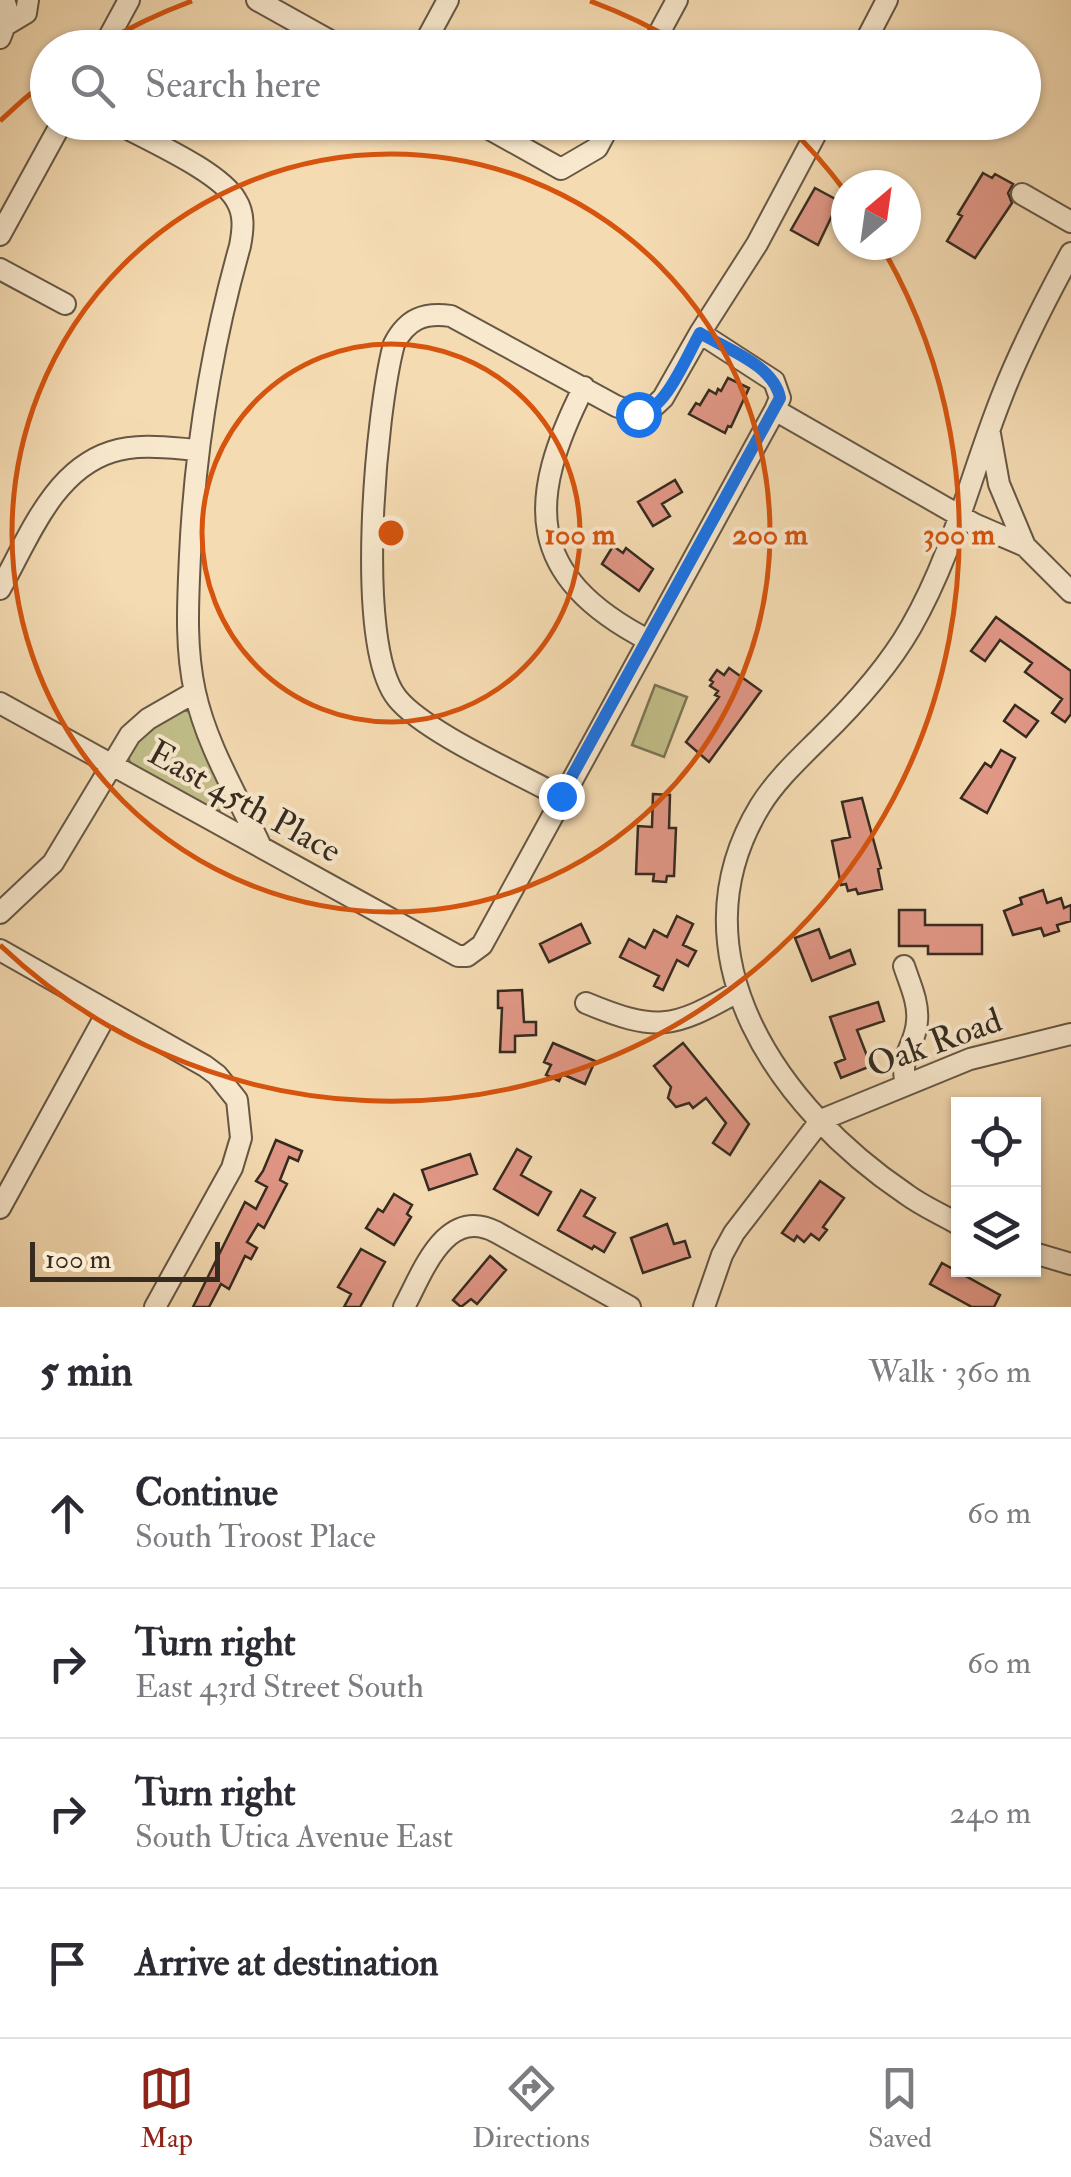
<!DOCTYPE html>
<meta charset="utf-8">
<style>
body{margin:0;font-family:"IM FELL Double Pica",serif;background:#f2f2f3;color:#2b2b33}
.controls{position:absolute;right:30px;bottom:30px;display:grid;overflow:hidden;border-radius:0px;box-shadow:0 2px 8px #0004}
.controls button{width:90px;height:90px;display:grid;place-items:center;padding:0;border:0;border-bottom:2px solid #e1e1e2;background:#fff;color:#2b2b33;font:50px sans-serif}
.compass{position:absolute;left:831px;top:170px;width:90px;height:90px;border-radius:50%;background:#fff;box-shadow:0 2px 8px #0004;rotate:29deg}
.scale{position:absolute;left:30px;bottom:25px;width:190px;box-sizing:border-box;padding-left:10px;border:5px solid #362b20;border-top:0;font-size:28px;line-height:35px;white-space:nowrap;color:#362b20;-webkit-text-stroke:8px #f8e8cd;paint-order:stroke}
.stop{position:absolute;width:30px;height:30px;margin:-22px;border:8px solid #1a73e8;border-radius:50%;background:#fff}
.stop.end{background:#1a73e8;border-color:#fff;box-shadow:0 2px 10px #0008}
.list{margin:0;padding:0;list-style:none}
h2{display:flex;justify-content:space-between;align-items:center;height:130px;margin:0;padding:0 40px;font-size:42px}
h2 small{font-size:32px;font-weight:400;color:#7c7c81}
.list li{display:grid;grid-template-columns:65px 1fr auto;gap:30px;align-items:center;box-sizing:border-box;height:150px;padding:0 40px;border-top:2px solid #e1e1e2}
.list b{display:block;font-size:38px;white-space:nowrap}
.list p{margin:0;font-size:32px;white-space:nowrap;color:#7c7c81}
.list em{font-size:32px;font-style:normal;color:#7c7c81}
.icon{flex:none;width:55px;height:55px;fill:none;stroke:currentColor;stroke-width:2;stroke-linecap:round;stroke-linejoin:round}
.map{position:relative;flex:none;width:1071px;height:1307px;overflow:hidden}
.search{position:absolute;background:#fff;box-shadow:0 2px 8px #0004;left:30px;right:30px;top:30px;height:110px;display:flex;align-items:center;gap:25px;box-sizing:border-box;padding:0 35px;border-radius:55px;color:#7c7c81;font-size:38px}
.sheet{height:730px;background:#fff}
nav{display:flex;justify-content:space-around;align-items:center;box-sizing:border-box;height:140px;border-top:2px solid #e1e1e2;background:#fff;font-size:28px;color:#7c7c81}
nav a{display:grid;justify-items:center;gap:5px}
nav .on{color:#8f2418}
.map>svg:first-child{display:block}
.green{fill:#c1be89;stroke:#7c7454;stroke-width:2.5}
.building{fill:#e19786;stroke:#362b20;stroke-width:2.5}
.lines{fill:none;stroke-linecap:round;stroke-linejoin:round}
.minor-casing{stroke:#665744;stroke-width:24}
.minor{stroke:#f8e8cd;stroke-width:20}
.route{stroke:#1a73e8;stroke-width:12}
.ring{fill:none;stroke:#d6540e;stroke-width:5}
.labels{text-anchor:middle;stroke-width:8;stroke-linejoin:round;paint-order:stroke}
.street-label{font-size:35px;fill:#362b20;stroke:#f8e8cd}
.centre{fill:#d6540e;stroke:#f8e8cd;stroke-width:5}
.ring-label{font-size:30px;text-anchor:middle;font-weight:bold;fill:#d6540e;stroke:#f8e8cd;stroke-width:8;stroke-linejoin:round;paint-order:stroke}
</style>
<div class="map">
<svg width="1071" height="1307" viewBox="0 0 1071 1307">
<rect width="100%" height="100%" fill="#f5dbb2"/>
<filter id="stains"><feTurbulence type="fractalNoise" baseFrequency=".002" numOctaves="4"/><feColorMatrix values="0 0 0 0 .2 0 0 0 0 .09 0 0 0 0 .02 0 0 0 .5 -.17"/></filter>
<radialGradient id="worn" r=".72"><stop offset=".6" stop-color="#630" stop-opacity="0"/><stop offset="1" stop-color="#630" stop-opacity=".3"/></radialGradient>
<path class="green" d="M655 685 687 697 664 757 632 745Z
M180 709 191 712 230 800 217 813 131 765 127 755 144 731Z"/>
<path class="building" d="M983 173 992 178 995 174 1013 184 1008 193 1012 203 975 258 947 241 962 216 958 214Z
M815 188 839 201 818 245 791 230Z
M728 378 749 388 731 427 728 426 725 433 689 414 696 403 700 405 709 390 716 394 718 389 721 391Z
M675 480 682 492 662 504 670 516 653 526 638 502Z
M613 546 623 553 626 548 653 569 639 591 602 564Z
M996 617 1071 671V714L1065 722 1052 713 1062 699 1025 672 1032 663 1000 640 985 661 971 651Z
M729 668 761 691 709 762 686 742 719 697 715 695 718 691 710 686 713 682 710 680 717 670 724 675Z
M1015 705 1038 721 1026 737 1004 721Z
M1001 750 1015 758 987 813 961 798 985 763 991 767Z
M653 794 670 795 669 828H676L674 876H667L666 882 653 881 654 874H636L638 826 652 827Z
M862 798 881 868 878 869 882 889 858 894 856 889 848 891 846 884 841 885 832 841 850 837 842 802Z
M1043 890 1047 903 1061 898 1064 908 1071 905V921L1057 925 1059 931 1044 936 1041 928 1013 935 1004 911 1022 904 1020 898Z
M899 910H925V925H982V954H928V946H899Z
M677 916 693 924 683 945 696 951 688 966 677 960 663 990 654 986 659 976 620 957 629 939 645 948 654 930 667 937Z
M581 924 590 943 549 962 540 944Z
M819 929 830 958 850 950 855 964 812 981 795 938Z
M522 990 524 1022H536V1035L515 1036V1052H500L502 1008H498V991Z
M878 1002 884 1021 857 1030 871 1066 841 1078 835 1063 845 1059 830 1017Z
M553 1043 595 1061 585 1084 562 1074 559 1081 546 1075 551 1065 544 1062Z
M683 1043 749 1124 730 1155 713 1143 726 1123 706 1098 693 1108 689 1103 676 1107 668 1098 671 1087 654 1066Z
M276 1140 302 1151 298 1161 289 1157 280 1180 287 1184 264 1228 258 1224 247 1242 257 1248 251 1259 245 1256 229 1289 221 1284 209 1307H193L245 1202 256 1209 267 1187 256 1181 263 1171Z
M517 1149 531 1157 521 1175 551 1192 538 1215 494 1189Z
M470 1154 477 1174 429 1190 422 1170Z
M820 1181 844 1198 823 1227 827 1230 819 1240 811 1234 804 1242 797 1236 794 1241 782 1233Z
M581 1190 595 1198 584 1216 615 1233 604 1252 594 1246 592 1249 558 1230Z
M394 1194 412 1205 407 1214 411 1217 394 1245 366 1228 378 1209 383 1212Z
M667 1224 674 1244 685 1241 690 1257 643 1273 631 1238Z
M361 1249 385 1262 360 1307H344L351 1294 338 1287Z
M490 1256 506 1270 477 1304 471 1299 461 1307 453 1300Z
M942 1263 1000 1295 994 1307H972L930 1284Z"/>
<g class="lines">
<defs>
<path id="minor" d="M257 0 343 48
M6 25 26 13 28 0
M0 38 9 15 4 0
M103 48 129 0
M422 48 448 0
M651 48 677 0
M862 48 887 0
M115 122C145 139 220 171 236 200 245 214 243 230 240 246 211 348 195 449 190 555 188 601 185 647 195 692 207 747 238 796 261 847
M477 122 561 169 597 148 611 122
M1022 194 1071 222
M0 235 62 122
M0 269 65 304
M700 333 774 381 780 398 775 410 974 524 1025 546 1071 592
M584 387C526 501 525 576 648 640
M990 434 999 484 1025 546
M0 589C28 540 52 471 111 452 139 443 170 448 198 450
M0 703 458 956H467L482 945 775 410
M561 797C520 774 424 732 397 698 354 644 376 412 394 344 407 319 424 312 451 316L616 406 638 414 647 413 663 398 700 333 757 244 822 122
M0 913 53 863 130 735 148 719 195 692
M0 950 205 1066 217 1075 237 1100 241 1138 232 1168 155 1307
M904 966C910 984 919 1003 917 1021 916 1046 898 1056 906 1083
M586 1003C656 1032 672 1029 737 992
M0 1208 108 1011
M958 1224C941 1214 922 1206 906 1194 781 1110 669 956 760 806 776 780 799 759 820 738 854 705 887 669 911 627 953 554 971 474 1002 396 1021 347 1046 299 1071 253
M1034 1253 1071 1264
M404 1307C423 1272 445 1206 496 1232L630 1307
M704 1307 722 1255 734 1233 821 1120 970 1059 1071 1034"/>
</defs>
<use href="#minor" class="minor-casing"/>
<use href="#minor" class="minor"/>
</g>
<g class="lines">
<path class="route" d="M561 796 780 398C774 365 726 349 700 333 687 355 665 412 638 414"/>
</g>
<g class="ring">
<circle cx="391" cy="533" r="189"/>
<circle cx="391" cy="533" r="379"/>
<path d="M0 121A568 568 0 0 1 45 82M98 46A568 568 0 0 1 192 1M590 1A568 568 0 0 1 684 46M786 124A568 568 0 0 1 845 191M883 249A568 568 0 0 1 0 945"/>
</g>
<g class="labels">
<g class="street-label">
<text transform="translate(245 801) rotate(29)" y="12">East 45th Place</text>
<text transform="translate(934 1042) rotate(-20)" y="12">Oak Road</text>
</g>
</g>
<circle cx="391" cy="533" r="15" class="centre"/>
<g class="ring-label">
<text x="580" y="544">100 m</text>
<text x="770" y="544">200 m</text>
<text x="959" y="544">300 m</text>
</g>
<rect width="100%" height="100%" filter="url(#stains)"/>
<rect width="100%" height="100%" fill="url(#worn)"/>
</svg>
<div class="controls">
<button><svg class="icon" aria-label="locate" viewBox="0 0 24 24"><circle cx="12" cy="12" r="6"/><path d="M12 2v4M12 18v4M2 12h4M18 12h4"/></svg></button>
<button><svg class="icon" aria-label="layers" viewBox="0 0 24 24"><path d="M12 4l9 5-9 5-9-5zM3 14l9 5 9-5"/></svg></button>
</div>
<svg class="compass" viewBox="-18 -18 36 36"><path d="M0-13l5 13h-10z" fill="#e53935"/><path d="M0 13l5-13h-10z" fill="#7c7c81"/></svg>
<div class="scale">100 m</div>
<div class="stop" style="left:638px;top:414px"></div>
<div class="stop end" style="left:561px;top:796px"></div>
<div class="search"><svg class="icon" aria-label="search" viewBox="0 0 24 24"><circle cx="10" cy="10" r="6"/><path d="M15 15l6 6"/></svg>Search here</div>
</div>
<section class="sheet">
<h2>5 min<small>Walk · 360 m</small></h2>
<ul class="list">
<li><svg class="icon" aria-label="ahead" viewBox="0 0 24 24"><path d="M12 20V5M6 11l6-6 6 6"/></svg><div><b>Continue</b><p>South Troost Place</p></div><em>60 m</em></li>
<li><svg class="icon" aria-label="right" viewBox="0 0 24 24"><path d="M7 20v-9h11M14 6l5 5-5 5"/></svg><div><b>Turn right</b><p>East 43rd Street South</p></div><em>60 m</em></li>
<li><svg class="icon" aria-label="right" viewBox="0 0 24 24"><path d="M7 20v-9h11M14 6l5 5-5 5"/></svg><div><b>Turn right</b><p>South Utica Avenue East</p></div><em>240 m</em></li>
<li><svg class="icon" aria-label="arrive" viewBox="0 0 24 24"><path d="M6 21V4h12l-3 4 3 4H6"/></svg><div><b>Arrive at destination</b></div></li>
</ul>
</section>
<nav>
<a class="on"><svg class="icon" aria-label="map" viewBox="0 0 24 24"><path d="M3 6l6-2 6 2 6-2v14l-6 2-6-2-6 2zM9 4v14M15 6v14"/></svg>Map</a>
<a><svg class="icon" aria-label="directions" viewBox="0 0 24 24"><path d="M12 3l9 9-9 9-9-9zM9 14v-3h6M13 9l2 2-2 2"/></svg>Directions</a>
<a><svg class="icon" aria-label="saved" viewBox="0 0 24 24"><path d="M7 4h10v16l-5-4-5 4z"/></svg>Saved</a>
</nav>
